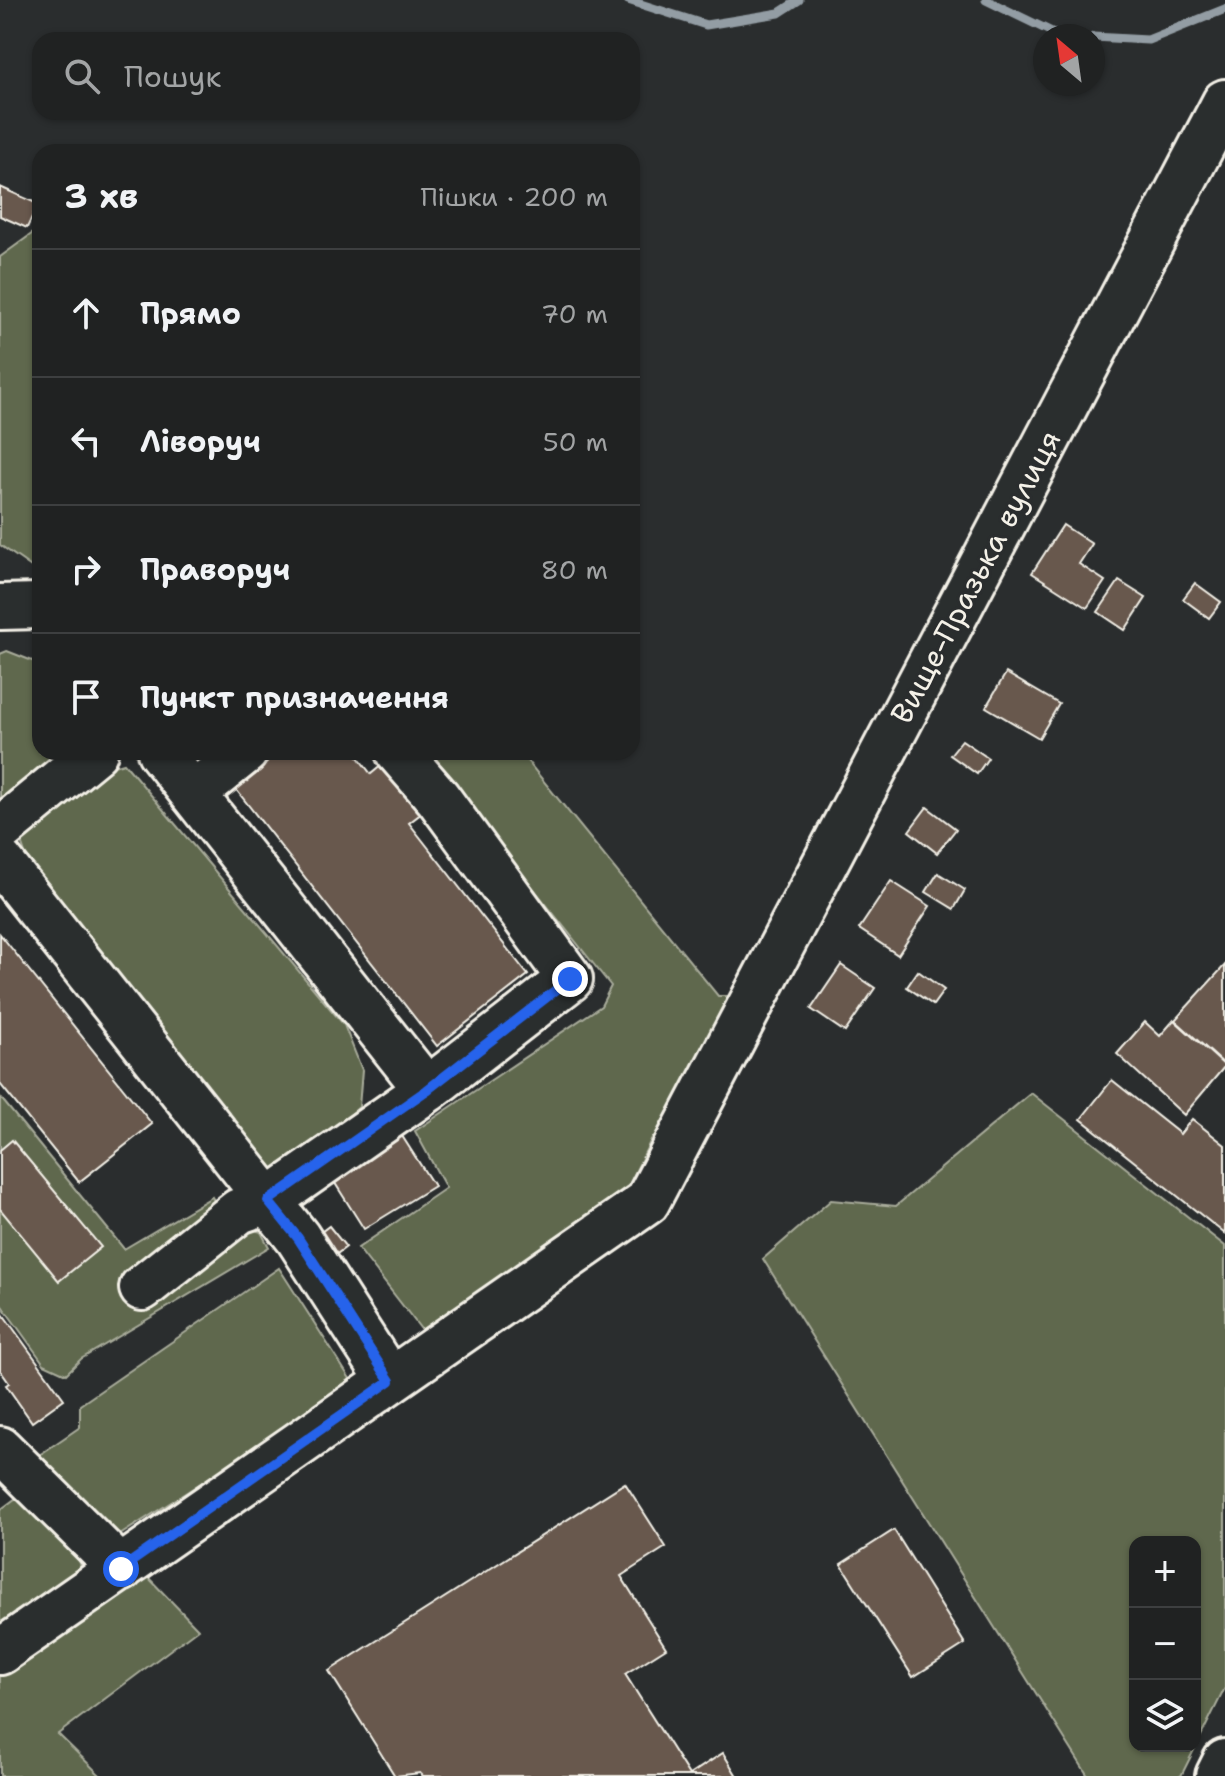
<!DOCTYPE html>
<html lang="uk">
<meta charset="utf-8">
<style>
body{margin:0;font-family:"Shantell Sans",sans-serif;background:#282a2a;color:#f1f3f6}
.controls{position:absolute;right:24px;bottom:24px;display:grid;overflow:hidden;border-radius:16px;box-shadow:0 2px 6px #0004}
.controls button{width:72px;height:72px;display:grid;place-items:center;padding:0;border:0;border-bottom:2px solid #3d3f40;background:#202222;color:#f1f3f6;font:40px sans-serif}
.compass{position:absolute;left:1033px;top:24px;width:72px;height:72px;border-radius:50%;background:#202222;box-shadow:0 2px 6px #0004;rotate:331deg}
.stop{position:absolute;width:24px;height:24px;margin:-18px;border:6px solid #2563eb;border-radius:50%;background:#fff}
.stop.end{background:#2563eb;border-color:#fff;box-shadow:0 2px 8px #0008}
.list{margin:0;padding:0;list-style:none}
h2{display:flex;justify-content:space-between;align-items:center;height:104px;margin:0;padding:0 32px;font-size:34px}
h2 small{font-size:26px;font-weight:400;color:#a2a4a5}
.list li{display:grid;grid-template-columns:52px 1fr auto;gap:24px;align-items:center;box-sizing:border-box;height:128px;padding:0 32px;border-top:2px solid #3d3f40}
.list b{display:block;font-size:30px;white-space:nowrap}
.list em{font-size:26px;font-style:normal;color:#a2a4a5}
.icon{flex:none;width:44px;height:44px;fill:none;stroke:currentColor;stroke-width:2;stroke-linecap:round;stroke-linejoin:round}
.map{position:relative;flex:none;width:1225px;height:1776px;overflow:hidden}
.search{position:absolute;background:#202222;box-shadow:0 2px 6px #0004;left:32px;top:32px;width:608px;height:88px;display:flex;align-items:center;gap:20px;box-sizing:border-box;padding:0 28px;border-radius:24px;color:#a2a4a5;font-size:30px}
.panel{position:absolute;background:#202222;box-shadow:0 2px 6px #0004;left:32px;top:144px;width:608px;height:616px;border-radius:24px}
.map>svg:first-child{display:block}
.green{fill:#5e674e;stroke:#a9ac9b;stroke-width:2;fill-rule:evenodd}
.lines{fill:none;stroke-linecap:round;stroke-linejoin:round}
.stream{stroke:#939da4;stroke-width:9}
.building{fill:#67584e;stroke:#f4f1e8;stroke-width:2}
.minor-casing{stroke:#f4f1e8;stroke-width:50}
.major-casing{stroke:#f4f1e8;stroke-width:50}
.minor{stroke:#2a2d2e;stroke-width:44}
.major{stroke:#2a2d2e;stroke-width:44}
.route{stroke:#2563eb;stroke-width:10}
.labels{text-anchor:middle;stroke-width:6;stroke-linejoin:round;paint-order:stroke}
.street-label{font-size:30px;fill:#f4f1e8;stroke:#2a2d2e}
</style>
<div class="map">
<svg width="1225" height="1776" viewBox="0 0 1225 1776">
<rect width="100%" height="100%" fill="#2a2d2e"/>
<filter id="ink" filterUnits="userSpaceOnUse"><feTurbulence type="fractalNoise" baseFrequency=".0125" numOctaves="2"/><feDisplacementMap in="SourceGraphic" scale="16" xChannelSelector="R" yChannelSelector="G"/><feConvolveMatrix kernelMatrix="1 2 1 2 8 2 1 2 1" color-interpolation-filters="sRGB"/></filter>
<g filter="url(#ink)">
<path class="green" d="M40 228V573L0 545V257Z
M7 651 40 664V752H76L0 812V654Z
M425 752H520L718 996H743L675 1121 652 1138 619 1205 424 1333 358 1248 446 1188 415 1131 601 1006 611 986Z
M124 763 344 1025 362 1070 359 1107 319 1143 273 1169 28 862 21 842 32 818 89 773Z
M1031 1093 1225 1246V1688L1181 1776H1088L763 1259 831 1200 896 1206ZM1135 1542H1195V1746H1135Z
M0 1097 124 1249 212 1197C223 1218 238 1225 261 1232L269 1247 81 1359 66 1374 44 1364 0 1303Z
M279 1268 354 1385 109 1542 35 1458 80 1427V1405Z
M31 1487 77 1553 84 1578 0 1632V1510Z
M142 1571 198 1629 58 1734 101 1776H0V1665Z"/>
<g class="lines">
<path class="stream" d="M628 0 706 25 779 13 799 0
M986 0 1058 35 1068 36
M1093 37 1148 40 1225 9"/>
</g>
<path class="building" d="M0 187 38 204 27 228 0 216Z
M1063 525 1092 544 1079 564 1105 581 1087 608 1032 573Z
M1119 581 1146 598 1125 630 1098 612Z
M1195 583 1221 602 1209 618 1183 599Z
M1006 673 1059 704 1039 738 986 707Z
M962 740 988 758 977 774 950 755Z
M271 752H354L371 774 389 759 427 809 409 823 528 975 437 1046 231 783Z
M927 807 956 829 937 853 909 831Z
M938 873 965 890 954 909 926 892Z
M891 881 930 906 898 955 859 929Z
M0 934 152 1124 79 1182 0 1084Z
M841 965 875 988 845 1032 811 1009Z
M1225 965V1065L1175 1020Z
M918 971 944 990 933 1005 907 987Z
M1174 1020 1225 1066 1184 1115 1117 1054 1145 1022 1160 1036Z
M1112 1080 1180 1134 1192 1119 1225 1145V1234L1081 1119Z
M402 1136 434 1186 364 1229 333 1180Z
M12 1140 101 1247 59 1281 0 1209V1150Z
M329 1226 346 1247 325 1263 309 1241Z
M0 1310 64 1399 32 1422 6 1385 9 1383 0 1370Z
M625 1483 666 1547 621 1576 666 1648 625 1674 689 1775 723 1753 737 1776H423L420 1773 395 1776 329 1671Z
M894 1530 965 1644 913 1677 841 1564Z"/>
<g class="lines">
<defs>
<path id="minor" d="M0 607 40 606
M160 752 427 1090 570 979 438 798 398 752
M193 794 245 752
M0 830 95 752
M0 861 298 1238 390 1381
M142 1288 239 1211 268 1201 427 1090
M0 1449 121 1569
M0 1652 647 1202 1225 102"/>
<path id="major" d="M1218 1776 1225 1762"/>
</defs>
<use href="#minor" class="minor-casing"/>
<use href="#major" class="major-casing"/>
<use href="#minor" class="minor"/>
<use href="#major" class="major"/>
</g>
</g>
<g class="lines" filter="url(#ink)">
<path class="route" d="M121 1569 390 1381 298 1238 268 1201 427 1090 570 979"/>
</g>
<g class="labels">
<g class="street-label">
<text transform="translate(976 577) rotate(-62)" y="10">Вище-Празька вулиця</text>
</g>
</g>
</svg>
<div class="controls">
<button>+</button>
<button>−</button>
<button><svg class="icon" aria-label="layers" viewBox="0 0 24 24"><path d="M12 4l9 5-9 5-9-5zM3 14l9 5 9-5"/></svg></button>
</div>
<svg class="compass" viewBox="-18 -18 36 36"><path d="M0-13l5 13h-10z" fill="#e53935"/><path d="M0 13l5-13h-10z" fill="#a2a4a5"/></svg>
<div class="stop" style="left:121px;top:1569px"></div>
<div class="stop end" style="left:570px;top:979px"></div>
<div class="search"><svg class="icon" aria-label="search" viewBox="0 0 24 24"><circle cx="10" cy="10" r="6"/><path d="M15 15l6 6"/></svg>Пошук</div>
<section class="panel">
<h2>3 хв<small>Пішки · 200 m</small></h2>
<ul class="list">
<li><svg class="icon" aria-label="ahead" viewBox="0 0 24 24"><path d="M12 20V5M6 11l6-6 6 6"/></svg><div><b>Прямо</b></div><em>70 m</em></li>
<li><svg class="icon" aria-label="left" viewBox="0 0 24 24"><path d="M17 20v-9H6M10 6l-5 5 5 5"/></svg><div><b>Ліворуч</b></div><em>50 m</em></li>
<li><svg class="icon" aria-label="right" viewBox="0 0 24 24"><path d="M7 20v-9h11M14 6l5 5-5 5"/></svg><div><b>Праворуч</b></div><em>80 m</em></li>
<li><svg class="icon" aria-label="arrive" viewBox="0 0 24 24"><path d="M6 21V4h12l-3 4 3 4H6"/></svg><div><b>Пункт призначення</b></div></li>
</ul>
</section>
</div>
